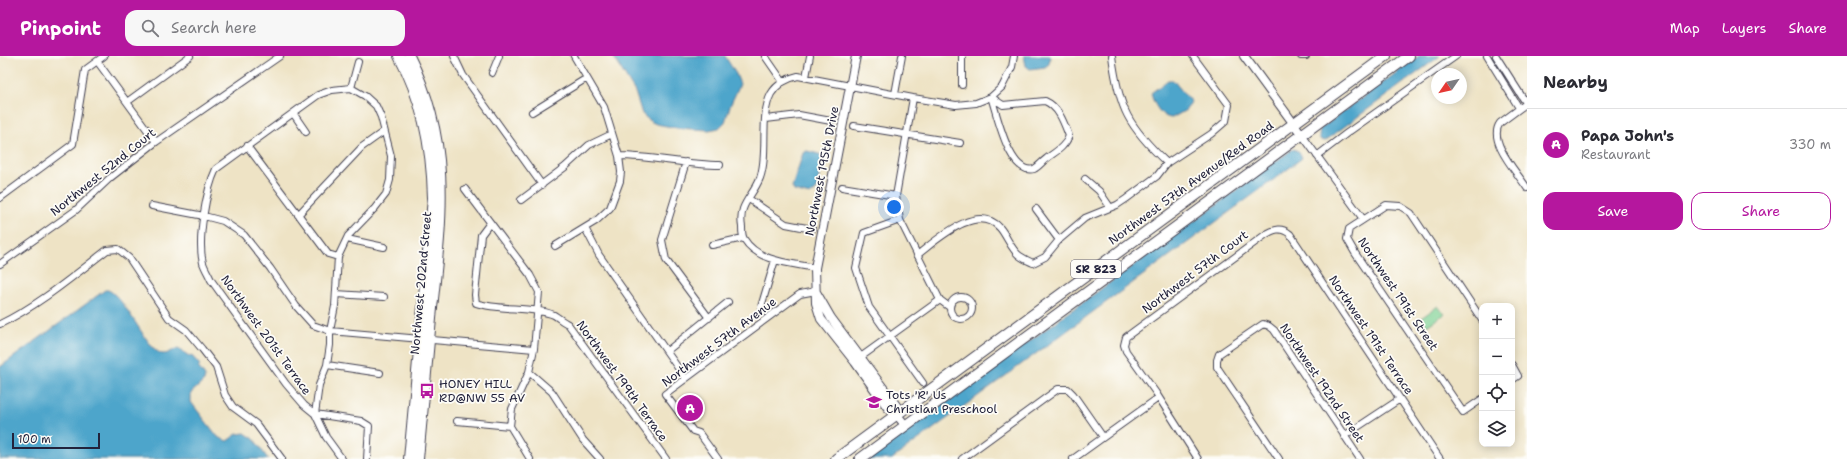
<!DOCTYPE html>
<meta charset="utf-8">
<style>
body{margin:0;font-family:"Shantell Sans",sans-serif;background:#f7f7f7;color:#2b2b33}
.controls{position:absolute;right:12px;bottom:12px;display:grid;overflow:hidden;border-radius:8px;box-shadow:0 2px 10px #0003}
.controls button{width:36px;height:36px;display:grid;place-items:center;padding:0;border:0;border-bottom:1px solid #e1e1e2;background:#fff;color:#2b2b33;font:20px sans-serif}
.compass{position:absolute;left:1431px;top:12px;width:36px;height:36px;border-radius:50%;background:#fff;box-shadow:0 2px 10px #0003;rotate:236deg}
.scale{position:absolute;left:12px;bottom:10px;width:88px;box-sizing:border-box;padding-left:4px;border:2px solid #22223b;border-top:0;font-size:11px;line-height:14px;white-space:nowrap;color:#22223b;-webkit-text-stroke:3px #fdfcf7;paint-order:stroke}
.you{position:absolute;left:894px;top:151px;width:14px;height:14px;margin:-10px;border:3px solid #fff;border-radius:50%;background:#1a73e8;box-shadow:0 0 0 6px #1a73e833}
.badge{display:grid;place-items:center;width:26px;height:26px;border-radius:50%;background:#b5179e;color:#fff;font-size:13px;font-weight:700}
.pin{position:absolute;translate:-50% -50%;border:2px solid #fff;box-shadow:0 1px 4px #0006}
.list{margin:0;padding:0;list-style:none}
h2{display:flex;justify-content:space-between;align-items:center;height:52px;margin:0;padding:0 16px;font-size:17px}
h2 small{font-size:13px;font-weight:400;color:#7c7c81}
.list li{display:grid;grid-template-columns:26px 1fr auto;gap:12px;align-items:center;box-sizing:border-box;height:72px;padding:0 16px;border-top:1px solid #e1e1e2}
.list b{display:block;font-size:15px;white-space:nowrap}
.list p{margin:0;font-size:13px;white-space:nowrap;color:#7c7c81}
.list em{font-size:13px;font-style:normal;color:#7c7c81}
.actions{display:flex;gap:8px;padding:12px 16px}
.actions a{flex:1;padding:9px 0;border:1px solid #b5179e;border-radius:12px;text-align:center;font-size:14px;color:#b5179e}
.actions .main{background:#b5179e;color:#fff}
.icon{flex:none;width:22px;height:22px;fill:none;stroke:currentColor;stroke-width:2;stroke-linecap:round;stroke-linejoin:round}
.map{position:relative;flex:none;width:1527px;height:403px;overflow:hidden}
header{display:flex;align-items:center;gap:24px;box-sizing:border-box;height:56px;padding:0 20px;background:#b5179e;color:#fff}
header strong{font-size:19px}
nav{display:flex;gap:22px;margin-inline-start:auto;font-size:14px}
.search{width:280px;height:36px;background:#f7f7f7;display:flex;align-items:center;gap:10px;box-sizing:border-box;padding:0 14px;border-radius:12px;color:#7c7c81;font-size:15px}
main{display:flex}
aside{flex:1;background:#fff}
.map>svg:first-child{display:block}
.green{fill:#7ed194;stroke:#507a68}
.water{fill:#4ea5cb;stroke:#386483}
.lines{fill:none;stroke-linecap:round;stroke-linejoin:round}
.minor-casing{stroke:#413f50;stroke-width:8}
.tertiary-casing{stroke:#413f50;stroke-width:10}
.primary-casing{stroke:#413f50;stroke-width:12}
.minor{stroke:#fff;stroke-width:6}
.tertiary{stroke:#fff;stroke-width:8}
.primary{stroke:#fff;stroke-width:10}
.labels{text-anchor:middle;stroke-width:3.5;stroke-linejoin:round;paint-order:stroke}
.shield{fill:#fdfcf7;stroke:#646373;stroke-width:1}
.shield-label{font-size:11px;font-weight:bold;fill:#22223b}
.street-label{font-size:12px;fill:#22223b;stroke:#fdfcf7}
.poi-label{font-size:12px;fill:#22223b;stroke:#fdfcf7;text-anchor:start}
</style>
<header>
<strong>Pinpoint</strong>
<div class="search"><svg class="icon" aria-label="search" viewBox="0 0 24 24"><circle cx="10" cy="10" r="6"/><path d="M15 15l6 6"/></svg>Search here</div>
<nav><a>Map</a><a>Layers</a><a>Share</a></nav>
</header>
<main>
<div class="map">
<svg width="1527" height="403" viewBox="0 0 1527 403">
<rect width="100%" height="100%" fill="#fdfcf7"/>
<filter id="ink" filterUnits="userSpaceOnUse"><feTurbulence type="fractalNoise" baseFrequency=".025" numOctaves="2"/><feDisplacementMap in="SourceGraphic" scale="8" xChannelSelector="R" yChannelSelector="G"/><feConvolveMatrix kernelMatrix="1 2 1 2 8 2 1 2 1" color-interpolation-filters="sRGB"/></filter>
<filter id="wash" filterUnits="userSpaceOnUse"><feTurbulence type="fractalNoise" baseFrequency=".012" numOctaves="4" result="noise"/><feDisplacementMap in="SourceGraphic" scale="16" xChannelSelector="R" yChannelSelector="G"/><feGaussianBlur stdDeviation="0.9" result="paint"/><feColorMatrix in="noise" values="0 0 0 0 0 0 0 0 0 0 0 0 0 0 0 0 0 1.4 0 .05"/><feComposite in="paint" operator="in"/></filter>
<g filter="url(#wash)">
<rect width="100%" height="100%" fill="#eee3c5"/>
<path class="green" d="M1438 250 1444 258 1427 270 1421 262Z"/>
<path class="water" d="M613 0H725L736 18 740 28 730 50 725 66 719 72 709 74 677 72 656 68 650 65 642 58 635 36Z
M1024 0H1050L1049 8 1045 11 1030 13 1026 10Z
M1419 0H1440L1325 85 1321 84 1319 81 1320 73Z
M1168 24H1173L1191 46 1186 54 1172 62C1161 62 1153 47 1151 37Z
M1293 93 1298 95 1302 102 1284 116 892 403H868Z
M807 95 819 98 823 101 816 134 810 139 794 135 792 131 803 97Z
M105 234H108C126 241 149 299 164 298 169 298 174 293 178 292L189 300 191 299 200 309 198 311 205 320 204 325 191 337V346L197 354 218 381 227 385 237 378 245 377 254 383 268 403H0V311Z"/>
</g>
<g filter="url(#ink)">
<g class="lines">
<defs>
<path id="minor" d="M454 0 463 19 542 129
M765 0 783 26
M1112 0C1119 53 1128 70 1167 107
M1301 0H1306
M1487 0 1519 52
M1496 0 1526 47
M97 5 156 86
M492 17 499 0
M806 21 810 0
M962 29V0
M351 32 365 40 376 50 381 61 391 100 390 124 386 138 375 152 348 180 338 201 335 250 330 275V289L327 309 319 329 315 358 361 365 369 370 367 403
M351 32 358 6
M895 38 902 0
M991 41 1003 49 1045 45C1059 51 1064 67 1069 80 1065 91 1055 96 1046 103 1042 106 1038 111 1034 113 1009 120 997 57 991 41Z
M913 42 896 140 900 164 940 244 948 250
M127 46 190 0
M1527 47 1500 67C1487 85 1517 116 1527 132
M532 56 587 22
M293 57 306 76
M766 63 799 59 831 65
M854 70 960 87
M1302 79 1363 163
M247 90 328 198 338 201
M619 100C653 100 686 109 720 109
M1317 100 1347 77 1456 0
M686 106 662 184 666 204 709 262
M1085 123 1099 135 1110 151
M842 131 896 140
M465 133 530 219 539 236 534 293 529 316 512 353 510 370 530 403
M0 142 73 88 85 14 104 0
M749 143 786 168 812 173
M521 144 565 111 589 89 612 78
M152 150 204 160 223 165 244 179 270 212 296 250 313 269 330 275 534 293
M1036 153 1059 184
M298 159 362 91 383 76
M900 164 864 177 856 212 869 251 923 327
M490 167 481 179 475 239 476 247C500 255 533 250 554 259 559 262 563 266 568 268L666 403
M585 172 599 199 683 319
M347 183 384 191
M712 189 743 182
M555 190 596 165 610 152 620 125 621 116 619 100 604 51 574 0
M917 199C937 184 977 146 1000 172 1007 180 1011 194 1020 200 1024 203 1029 205 1033 207L1045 201 1059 184 1085 162 1117 149 1126 143 1157 120 1167 107 1211 78 1226 65 1229 49 1193 0
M0 208 76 154 110 122 156 86 280 0
M815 212C791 207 758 206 744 183 742 180 742 175 742 171 738 148 752 142 760 122 769 97 759 61 771 38 777 28 788 22 798 20L913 42 956 49 976 47 991 41 1002 31 1012 11 1014 0
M336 238 384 241
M950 252a11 11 0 1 1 22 0a11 11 0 1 1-22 0Z
M761 251 775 204
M1482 264 1411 157 1400 150 1386 149 1349 173 1347 183 1355 197 1463 356 1482 343
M0 268C39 249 72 221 107 194L118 193 129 202 169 262 186 274 202 293 216 311 225 339 233 351 256 368 282 403
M667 295 728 246
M858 303 940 244
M327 309 380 317
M1512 309 1518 320 1512 324
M529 316 552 336 583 384 600 403
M457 365 510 370
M1344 380 1400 343
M342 403 326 381 315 358 304 349 286 328 211 224C209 219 205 213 203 207 197 184 206 134 216 113L318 39 332 34 351 32
M718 403 699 377 693 375 665 338 800 238 816 235
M962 403 1058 333H1068L1073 338 1103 381
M1073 403 1158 342
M1198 403 1156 337 1126 295 1124 289 1126 281 1265 179C1274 173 1281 171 1290 178L1440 403
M1279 403 1217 311V304L1219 298 1263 268 1269 270 1274 274 1360 403"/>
<path id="tertiary" d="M856 0 815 212 816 247 821 263 855 306 888 352 897 359 906 370
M1244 0 1302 79
M816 236 831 262 898 352 897 359"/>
<path id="primary" d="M399 0C423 44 432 92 433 142L409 403
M409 0C452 86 442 161 432 252 427 302 423 353 418 403
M836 403 1386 0
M860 403 1409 0"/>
</defs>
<use href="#minor" class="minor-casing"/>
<use href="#tertiary" class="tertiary-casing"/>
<use href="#primary" class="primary-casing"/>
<use href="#minor" class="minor"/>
<use href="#tertiary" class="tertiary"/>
<use href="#primary" class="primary"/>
</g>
</g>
<defs>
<symbol id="bus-bare" viewBox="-9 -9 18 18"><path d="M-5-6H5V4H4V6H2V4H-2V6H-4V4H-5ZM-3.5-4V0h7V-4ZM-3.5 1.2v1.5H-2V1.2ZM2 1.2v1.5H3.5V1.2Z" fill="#b5179e" stroke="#fdfcf7" stroke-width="2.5" paint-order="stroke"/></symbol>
<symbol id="school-bare" viewBox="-9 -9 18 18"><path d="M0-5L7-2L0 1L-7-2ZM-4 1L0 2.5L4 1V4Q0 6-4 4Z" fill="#b5179e" stroke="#fdfcf7" stroke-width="2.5" paint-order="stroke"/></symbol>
</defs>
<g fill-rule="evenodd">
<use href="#bus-bare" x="416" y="324" width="22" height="22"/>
<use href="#school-bare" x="863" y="335" width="22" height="22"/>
</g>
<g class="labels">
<rect class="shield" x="1071" y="204" width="50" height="18" rx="3"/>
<g class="shield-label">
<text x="1096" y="217">SR 823</text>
</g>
<g class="street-label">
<text transform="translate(822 115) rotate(-79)" y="4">Northwest 195th Drive</text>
<text transform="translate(103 116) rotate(-39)" y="4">Northwest 52nd Court</text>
<text transform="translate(1191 127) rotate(-36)" y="4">Northwest 57th Avenue/Red Road</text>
<text transform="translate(1195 216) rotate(-37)" y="4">Northwest 57th Court</text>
<text transform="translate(421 227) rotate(-85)" y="4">Northwest 202nd Street</text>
<text transform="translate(1398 238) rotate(56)" y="4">Northwest 191st Street</text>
<text transform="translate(266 279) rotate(54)" y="4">Northwest 201st Terrace</text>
<text transform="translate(1371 279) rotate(56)" y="4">Northwest 191st Terrace</text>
<text transform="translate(719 286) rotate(-37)" y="4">Northwest 57th Avenue</text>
<text transform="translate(622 325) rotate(54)" y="4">Northwest 199th Terrace</text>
<text transform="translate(1322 327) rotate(56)" y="4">Northwest 192nd Street</text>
</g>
<g class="poi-label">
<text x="439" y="332">HONEY HILL<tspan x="439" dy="14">RD@NW 55 AV</tspan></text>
<text x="886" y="343">Tots 'R' Us<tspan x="886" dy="14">Christian Preschool</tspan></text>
</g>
</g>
</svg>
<div class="controls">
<button>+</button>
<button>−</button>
<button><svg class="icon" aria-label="locate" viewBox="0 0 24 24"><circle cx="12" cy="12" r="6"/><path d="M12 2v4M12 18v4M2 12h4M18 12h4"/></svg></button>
<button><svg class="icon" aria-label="layers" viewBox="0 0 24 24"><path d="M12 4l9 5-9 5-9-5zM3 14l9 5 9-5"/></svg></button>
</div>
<svg class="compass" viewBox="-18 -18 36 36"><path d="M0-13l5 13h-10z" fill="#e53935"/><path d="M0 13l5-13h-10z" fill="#7c7c81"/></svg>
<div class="scale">100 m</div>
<div class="you"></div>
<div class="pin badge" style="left:690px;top:352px">A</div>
</div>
<aside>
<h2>Nearby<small></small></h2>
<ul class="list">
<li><span class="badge">A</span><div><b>Papa John's</b><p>Restaurant</p></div><em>330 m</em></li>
</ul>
<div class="actions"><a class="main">Save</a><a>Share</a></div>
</aside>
</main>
